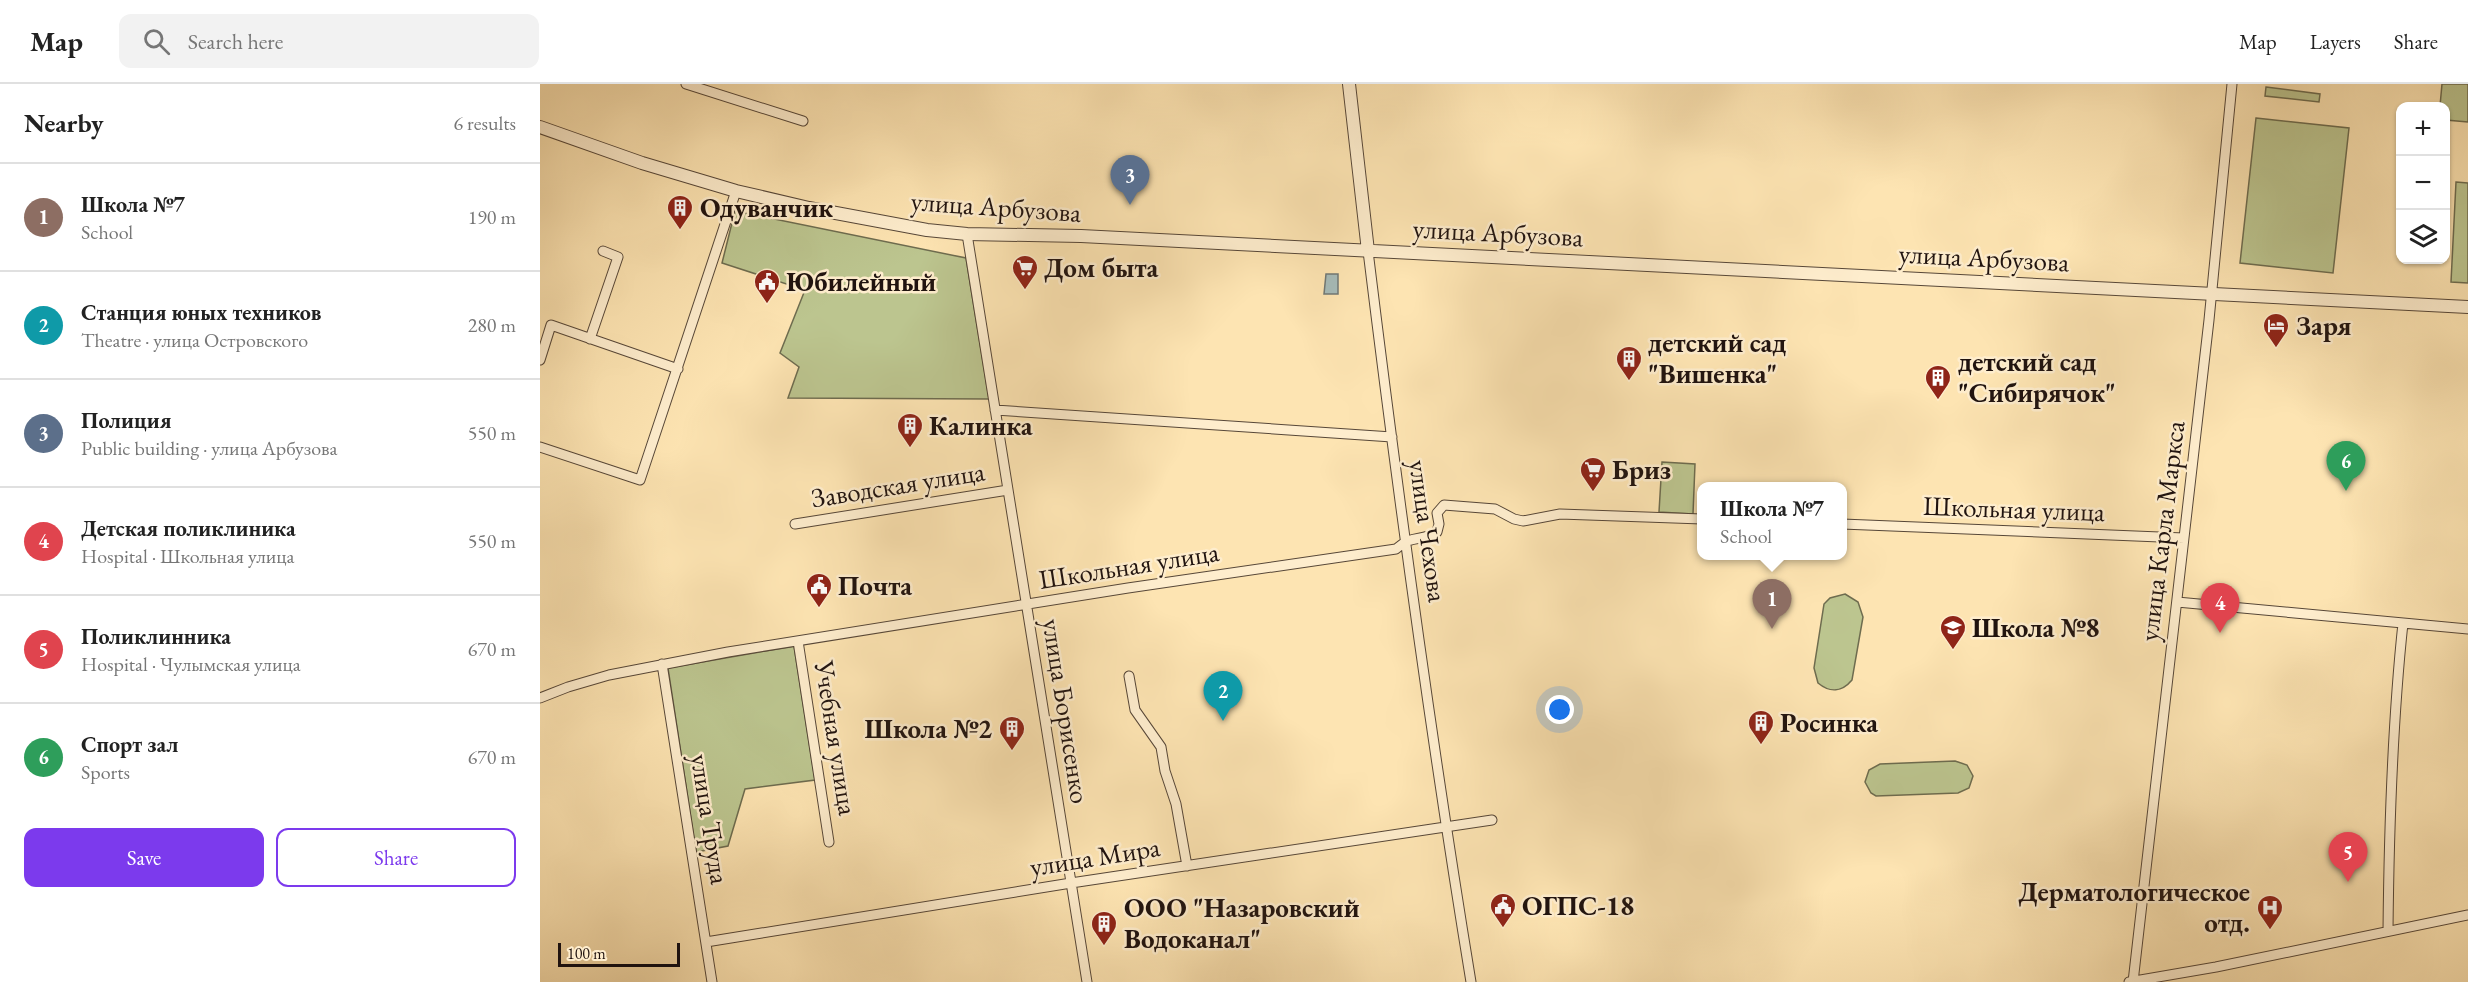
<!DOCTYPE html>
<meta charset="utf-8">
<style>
body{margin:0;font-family:"EB Garamond",serif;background:#f2f2f2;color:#222}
.controls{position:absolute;right:18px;top:18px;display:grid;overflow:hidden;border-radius:12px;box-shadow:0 2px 4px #0004}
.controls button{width:54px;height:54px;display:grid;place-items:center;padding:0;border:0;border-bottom:2px solid #e0e0e0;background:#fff;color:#222;font:30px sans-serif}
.scale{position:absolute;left:18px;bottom:15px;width:122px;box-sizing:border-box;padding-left:6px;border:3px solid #20130f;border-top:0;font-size:16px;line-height:21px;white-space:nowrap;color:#20130f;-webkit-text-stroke:4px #feedcd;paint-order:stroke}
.you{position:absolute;left:1020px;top:626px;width:21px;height:21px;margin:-15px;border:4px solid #fff;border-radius:50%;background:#1a73e8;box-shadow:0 0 0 9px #1a73e833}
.badge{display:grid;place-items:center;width:39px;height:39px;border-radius:50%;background:#7c3aed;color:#fff;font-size:20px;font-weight:700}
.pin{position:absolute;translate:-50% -50px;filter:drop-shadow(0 2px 3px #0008)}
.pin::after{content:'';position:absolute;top:32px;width:21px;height:18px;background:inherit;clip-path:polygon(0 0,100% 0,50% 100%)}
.popup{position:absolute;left:1157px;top:398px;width:150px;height:78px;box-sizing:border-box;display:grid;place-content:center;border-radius:12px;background:#fff;filter:drop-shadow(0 2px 4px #0005);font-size:20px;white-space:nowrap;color:#767676}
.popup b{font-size:22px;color:#222}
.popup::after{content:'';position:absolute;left:50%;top:100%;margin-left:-12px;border:12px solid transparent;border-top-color:#fff}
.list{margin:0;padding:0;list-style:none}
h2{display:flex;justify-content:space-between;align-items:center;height:78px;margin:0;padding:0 24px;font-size:26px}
h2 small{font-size:20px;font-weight:400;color:#767676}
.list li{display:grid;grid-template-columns:39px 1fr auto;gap:18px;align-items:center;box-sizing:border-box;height:108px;padding:0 24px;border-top:2px solid #e0e0e0}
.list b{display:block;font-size:22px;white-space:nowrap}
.list p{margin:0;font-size:20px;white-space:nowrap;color:#767676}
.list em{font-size:20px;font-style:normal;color:#767676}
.actions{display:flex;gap:12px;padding:18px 24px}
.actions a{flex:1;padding:14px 0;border:2px solid #7c3aed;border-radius:12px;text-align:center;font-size:21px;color:#7c3aed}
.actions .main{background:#7c3aed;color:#fff}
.icon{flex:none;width:33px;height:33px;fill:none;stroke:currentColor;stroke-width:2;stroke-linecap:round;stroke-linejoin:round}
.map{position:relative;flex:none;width:1928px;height:898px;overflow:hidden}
header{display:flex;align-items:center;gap:36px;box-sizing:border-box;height:84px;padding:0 30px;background:#fff;border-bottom:2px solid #e0e0e0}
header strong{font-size:28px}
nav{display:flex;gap:33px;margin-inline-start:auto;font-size:21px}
.search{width:420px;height:54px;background:#f2f2f2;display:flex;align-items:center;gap:15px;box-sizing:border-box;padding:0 21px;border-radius:12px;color:#767676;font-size:22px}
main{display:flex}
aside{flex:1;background:#fff}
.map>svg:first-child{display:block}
.green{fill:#bcc58f;stroke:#6e6c4f;stroke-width:1.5}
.water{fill:#a6bbb9;stroke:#707875;stroke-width:1.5}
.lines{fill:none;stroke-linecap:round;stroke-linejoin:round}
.minor-casing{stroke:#574738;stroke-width:11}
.tertiary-casing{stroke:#574738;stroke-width:14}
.minor{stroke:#feedcd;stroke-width:9}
.tertiary{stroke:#feedcd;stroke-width:12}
.labels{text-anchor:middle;stroke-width:5;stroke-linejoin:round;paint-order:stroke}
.street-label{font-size:27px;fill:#20130f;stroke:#feedcd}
.poi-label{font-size:27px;font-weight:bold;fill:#20130f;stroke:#feedcd;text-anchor:start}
</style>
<header>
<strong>Map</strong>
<div class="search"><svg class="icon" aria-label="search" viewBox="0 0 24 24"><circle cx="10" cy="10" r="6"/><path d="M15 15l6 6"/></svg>Search here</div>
<nav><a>Map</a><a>Layers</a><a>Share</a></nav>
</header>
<main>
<aside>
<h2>Nearby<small>6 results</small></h2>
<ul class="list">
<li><span class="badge" style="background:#8d6e63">1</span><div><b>Школа №7</b><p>School</p></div><em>190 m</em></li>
<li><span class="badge" style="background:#0f9aa8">2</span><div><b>Станция юных техников</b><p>Theatre · улица Островского</p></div><em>280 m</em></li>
<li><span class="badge" style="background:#5c6f8a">3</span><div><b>Полиция</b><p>Public building · улица Арбузова</p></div><em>550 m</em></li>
<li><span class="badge" style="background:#e0444e">4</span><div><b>Детская поликлиника</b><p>Hospital · Школьная улица</p></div><em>550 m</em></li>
<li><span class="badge" style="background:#e0444e">5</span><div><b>Поликлинника</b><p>Hospital · Чулымская улица</p></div><em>670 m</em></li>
<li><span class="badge" style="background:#2e9e5b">6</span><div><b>Спорт зал</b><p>Sports</p></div><em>670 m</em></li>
</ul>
<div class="actions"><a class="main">Save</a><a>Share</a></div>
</aside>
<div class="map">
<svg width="1928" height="898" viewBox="0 0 1928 898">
<rect width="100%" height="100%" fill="#fde4b2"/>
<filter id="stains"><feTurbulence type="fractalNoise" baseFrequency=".00333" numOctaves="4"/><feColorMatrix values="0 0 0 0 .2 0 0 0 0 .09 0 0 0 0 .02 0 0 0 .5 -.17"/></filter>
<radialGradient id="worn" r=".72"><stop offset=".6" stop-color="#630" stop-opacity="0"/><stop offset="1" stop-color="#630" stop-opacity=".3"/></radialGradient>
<path class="green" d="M1902 0H1928V38L1906 36V22H1900Z
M1726 3 1780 10 1779 18 1725 12Z
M1716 34 1809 44 1793 189 1700 179Z
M1916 98 1928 99V199L1911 198Z
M195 127 426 174 449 315 248 314 259 283 240 269 265 206 182 179Z
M1122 378 1155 380 1153 430 1119 428Z
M1305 510 1318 518 1323 533 1312 596C1302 608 1290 609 1278 599L1274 584 1284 520 1290 514Z
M254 562 275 696 205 705 188 762 156 768 128 584Z
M1415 677 1427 681 1433 692 1429 704 1418 709 1336 712 1331 709 1325 698 1329 686 1340 680Z"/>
<path class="water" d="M786 190H798V210H784Z"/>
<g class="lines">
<defs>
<path id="minor" d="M146 0 263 37
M427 150 547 898
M828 167C858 411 891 655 931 898
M50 255 78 173 63 167
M0 276 11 241 138 285
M455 326 852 353
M0 363 100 396 196 107
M255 440 468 406
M1302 440 1644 454
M1637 518 1928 545
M258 557 289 758
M122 580 172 898
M589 592 595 626 621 663 625 687 636 720 647 782
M0 614 28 603 69 591 188 568 588 504 856 465C872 450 881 458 897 448L899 440 897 429 904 421 955 425 974 435 983 437 1020 430 1162 435
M1848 847C1849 744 1852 642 1863 539
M166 858 531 799 952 736
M1589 898 1676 883 1928 831
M1593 898 1669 236 1692 0"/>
<path id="tertiary" d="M809 0 828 167
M0 43 102 79 196 107 269 124 387 146 427 150 541 152 1928 223"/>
</defs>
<use href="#minor" class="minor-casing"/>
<use href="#tertiary" class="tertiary-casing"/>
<use href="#minor" class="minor"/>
<use href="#tertiary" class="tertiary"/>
</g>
<defs>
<symbol id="building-pin" viewBox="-11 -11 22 30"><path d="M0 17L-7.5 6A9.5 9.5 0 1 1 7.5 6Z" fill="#8f2418" stroke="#feedcd"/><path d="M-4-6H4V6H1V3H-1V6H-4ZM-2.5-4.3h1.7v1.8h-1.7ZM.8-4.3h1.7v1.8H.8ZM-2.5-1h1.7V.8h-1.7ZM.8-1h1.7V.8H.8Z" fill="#fff"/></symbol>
<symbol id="supermarket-pin" viewBox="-11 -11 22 30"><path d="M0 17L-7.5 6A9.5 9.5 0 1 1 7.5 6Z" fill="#8f2418" stroke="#feedcd"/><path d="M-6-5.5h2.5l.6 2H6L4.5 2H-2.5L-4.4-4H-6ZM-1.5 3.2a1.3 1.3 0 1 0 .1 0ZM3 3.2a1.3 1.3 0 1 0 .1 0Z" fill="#fff"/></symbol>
<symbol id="civic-pin" viewBox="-11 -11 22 30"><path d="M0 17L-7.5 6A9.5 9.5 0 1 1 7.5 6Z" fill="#8f2418" stroke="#feedcd"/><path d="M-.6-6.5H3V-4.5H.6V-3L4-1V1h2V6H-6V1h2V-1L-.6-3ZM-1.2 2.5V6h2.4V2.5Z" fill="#fff"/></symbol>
<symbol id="hotel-pin" viewBox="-11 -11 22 30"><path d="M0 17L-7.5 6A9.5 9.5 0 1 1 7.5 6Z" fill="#8f2418" stroke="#feedcd"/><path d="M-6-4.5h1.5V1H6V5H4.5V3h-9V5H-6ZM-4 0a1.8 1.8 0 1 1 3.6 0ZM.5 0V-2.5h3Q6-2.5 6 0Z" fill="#fff"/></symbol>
<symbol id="school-pin" viewBox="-11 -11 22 30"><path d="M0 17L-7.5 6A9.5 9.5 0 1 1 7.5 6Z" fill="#8f2418" stroke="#feedcd"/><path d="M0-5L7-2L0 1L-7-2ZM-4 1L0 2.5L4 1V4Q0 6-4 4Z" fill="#fff"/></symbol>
<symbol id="hospital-pin" viewBox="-11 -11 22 30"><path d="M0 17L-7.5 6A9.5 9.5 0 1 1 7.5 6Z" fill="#8f2418" stroke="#feedcd"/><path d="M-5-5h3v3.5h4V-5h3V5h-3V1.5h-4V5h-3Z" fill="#fff"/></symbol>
</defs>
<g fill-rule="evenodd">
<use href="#building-pin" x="125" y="109" width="30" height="40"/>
<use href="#supermarket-pin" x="470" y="169" width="30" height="40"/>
<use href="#civic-pin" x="212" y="183" width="30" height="40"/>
<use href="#hotel-pin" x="1721" y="227" width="30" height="40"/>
<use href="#building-pin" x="1074" y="260" width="30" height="40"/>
<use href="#building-pin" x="1383" y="279" width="30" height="40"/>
<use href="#building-pin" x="355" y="327" width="30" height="40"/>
<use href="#supermarket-pin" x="1038" y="371" width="30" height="40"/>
<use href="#civic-pin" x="264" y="487" width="30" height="40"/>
<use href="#school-pin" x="1398" y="529" width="30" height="40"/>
<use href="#building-pin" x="1206" y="624" width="30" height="40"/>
<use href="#building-pin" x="457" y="630" width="30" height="40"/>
<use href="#civic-pin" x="948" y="807" width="30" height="40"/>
<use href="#hospital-pin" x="1715" y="809" width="30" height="40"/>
<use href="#building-pin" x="549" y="825" width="30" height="40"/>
</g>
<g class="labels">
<g class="street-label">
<text transform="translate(456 123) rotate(4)" y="9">улица Арбузова</text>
<text transform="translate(958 149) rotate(3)" y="9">улица Арбузова</text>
<text transform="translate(1444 174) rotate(3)" y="9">улица Арбузова</text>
<text transform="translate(358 401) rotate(-9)" y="9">Заводская улица</text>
<text transform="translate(1474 425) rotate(2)" y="9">Школьная улица</text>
<text transform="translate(888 447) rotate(82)" y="9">улица Чехова</text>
<text transform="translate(1622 447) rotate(-83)" y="9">улица Карла Маркса</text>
<text transform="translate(589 482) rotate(-9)" y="9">Школьная улица</text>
<text transform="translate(526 627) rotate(81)" y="9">улица Борисенко</text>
<text transform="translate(296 654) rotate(81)" y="9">Учебная улица</text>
<text transform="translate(170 735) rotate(81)" y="9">улица Труда</text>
<text transform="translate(555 773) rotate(-9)" y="9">улица Мира</text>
</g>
<g class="poi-label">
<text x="160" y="133">Одуванчик</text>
<text x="504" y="193">Дом быта</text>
<text x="246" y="207">Юбилейный</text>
<text x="1756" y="251">Заря</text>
<text x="1108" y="268">детский сад<tspan x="1108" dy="31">"Вишенка"</tspan></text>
<text x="1418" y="287">детский сад<tspan x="1418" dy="31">"Сибирячок"</tspan></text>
<text x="389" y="351">Калинка</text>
<text x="1072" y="395">Бриз</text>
<text x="298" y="511">Почта</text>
<text x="1432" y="553">Школа №8</text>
<text x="1240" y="648">Росинка</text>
<text x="452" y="654" text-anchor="end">Школа №2</text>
<text x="1710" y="817" text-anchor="end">Дерматологическое<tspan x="1710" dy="31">отд.</tspan></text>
<text x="982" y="831">ОГПС-18</text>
<text x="584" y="833">ООО "Назаровский<tspan x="584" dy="31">Водоканал"</tspan></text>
</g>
</g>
<rect width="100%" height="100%" filter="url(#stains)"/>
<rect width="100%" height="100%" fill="url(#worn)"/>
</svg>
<div class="controls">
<button>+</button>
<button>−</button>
<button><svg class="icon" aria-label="layers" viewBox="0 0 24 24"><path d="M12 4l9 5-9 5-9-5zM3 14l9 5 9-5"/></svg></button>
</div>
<div class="scale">100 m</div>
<div class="you"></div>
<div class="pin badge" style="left:1232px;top:545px;background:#8d6e63">1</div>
<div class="popup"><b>Школа №7</b>School</div>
<div class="pin badge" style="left:683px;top:637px;background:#0f9aa8">2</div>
<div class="pin badge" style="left:590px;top:121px;background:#5c6f8a">3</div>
<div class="pin badge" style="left:1680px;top:549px;background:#e0444e">4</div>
<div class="pin badge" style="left:1808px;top:798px;background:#e0444e">5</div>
<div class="pin badge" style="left:1806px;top:407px;background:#2e9e5b">6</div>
</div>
</main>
